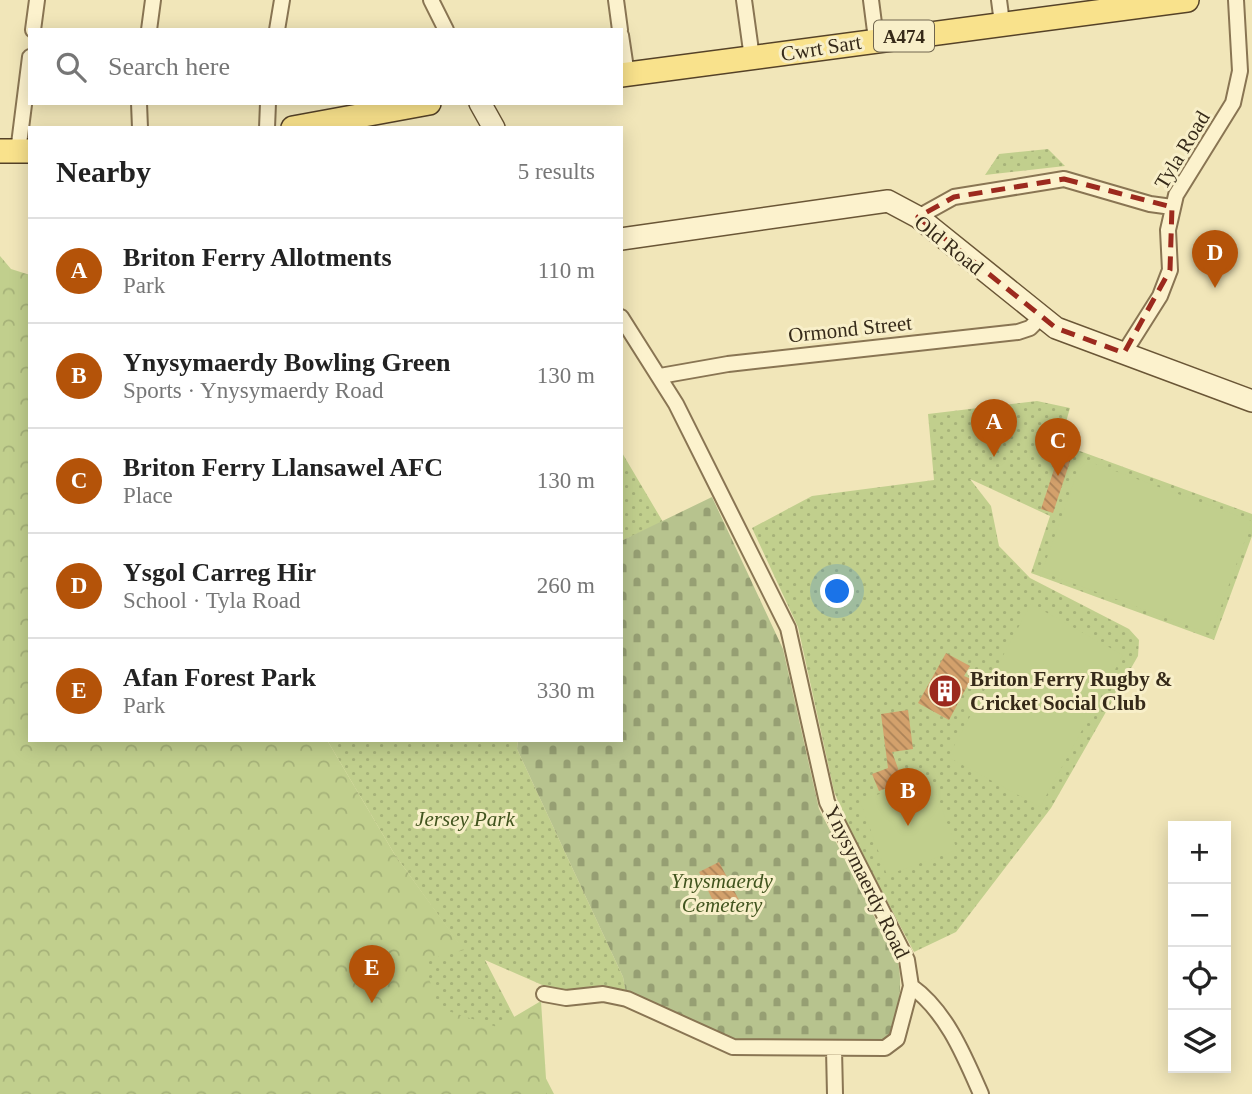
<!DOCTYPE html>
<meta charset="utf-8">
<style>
body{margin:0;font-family:Georgia,serif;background:#f2f2f2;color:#222}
.controls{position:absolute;right:21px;bottom:21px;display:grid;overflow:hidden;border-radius:0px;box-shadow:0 4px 18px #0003}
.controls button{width:63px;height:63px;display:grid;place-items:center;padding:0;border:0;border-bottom:2px solid #e0e0e0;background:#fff;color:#222;font:35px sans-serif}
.you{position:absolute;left:838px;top:592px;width:24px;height:24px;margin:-18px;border:5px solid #fff;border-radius:50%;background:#1a73e8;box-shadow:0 0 0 10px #1a73e833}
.badge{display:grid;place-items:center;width:46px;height:46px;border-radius:50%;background:#b45309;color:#fff;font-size:23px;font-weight:700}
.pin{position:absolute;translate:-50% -58px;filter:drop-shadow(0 2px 4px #0008)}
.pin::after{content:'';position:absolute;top:37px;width:24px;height:21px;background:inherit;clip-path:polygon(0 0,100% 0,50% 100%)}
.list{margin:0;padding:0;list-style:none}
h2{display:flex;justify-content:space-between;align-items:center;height:91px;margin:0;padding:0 28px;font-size:30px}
h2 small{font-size:23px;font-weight:400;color:#767676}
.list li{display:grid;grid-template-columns:46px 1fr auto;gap:21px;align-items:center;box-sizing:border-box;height:105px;padding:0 28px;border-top:2px solid #e0e0e0}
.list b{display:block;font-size:26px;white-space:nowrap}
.list p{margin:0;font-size:23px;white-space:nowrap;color:#767676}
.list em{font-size:23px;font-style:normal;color:#767676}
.icon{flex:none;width:38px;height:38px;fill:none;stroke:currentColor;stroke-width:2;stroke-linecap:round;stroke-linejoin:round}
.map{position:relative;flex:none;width:1252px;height:1094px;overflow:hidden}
.search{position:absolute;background:#fff;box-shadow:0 4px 18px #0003;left:28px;top:28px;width:595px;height:77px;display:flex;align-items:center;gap:18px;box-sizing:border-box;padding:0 24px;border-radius:0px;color:#767676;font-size:26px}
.panel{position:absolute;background:#fff;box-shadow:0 4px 18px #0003;left:28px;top:126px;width:595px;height:616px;border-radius:0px}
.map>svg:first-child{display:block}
.green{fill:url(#green-dots)}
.forest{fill:url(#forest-crowns)}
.cemetery{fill:url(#cemetery-stones)}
.pitch{fill:#c1cf8d}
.building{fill:url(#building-back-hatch)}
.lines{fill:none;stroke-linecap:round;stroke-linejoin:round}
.street-casing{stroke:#897553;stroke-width:18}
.secondary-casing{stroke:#6a5636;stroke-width:24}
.primary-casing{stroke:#554228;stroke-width:26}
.street{stroke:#fcf2cd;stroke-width:14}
.secondary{stroke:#fcf2cd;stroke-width:21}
.primary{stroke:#f9e28c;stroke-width:23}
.marked{fill:none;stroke:#9c2a1e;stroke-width:5;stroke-dasharray:14 9;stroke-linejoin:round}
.labels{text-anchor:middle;stroke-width:6;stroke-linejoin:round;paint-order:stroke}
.shield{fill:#f8efc9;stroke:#70654e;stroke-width:2}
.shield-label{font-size:19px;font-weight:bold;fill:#362a19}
.street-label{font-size:21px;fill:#362a19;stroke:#f8efc9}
.poi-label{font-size:21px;font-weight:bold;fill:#362a19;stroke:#f8efc9;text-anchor:start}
.park-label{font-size:21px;font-style:italic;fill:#41541e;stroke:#f8efc9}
</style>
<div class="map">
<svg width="1252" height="1094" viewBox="0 0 1252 1094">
<defs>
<pattern id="green-dots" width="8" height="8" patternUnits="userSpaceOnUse" patternTransform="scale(1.75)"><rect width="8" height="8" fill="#c1cf8d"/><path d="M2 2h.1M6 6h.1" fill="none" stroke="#a6b279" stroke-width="1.8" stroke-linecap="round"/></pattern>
<pattern id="forest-crowns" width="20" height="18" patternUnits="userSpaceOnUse" patternTransform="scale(1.75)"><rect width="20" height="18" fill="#c1cf8d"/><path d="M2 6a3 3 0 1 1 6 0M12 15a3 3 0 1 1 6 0" fill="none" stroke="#a6b279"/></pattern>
<pattern id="cemetery-stones" width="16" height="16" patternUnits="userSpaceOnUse" patternTransform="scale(1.75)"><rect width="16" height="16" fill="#b7c38e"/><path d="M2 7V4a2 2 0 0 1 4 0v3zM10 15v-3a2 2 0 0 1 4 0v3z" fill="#969f73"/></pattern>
<pattern id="building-back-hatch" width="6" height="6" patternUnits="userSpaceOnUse" patternTransform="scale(1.75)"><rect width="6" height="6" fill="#d3a16c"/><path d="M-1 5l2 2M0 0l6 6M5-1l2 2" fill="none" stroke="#ac8358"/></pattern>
</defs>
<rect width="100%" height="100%" fill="#f1e6b9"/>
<path class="green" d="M1048 149 1065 166 985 175 999 154Z
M1037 401 1070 408 1062 436 1079 442 1077 450 1252 514V536L1214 640 1031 573 1050 516 970 479 991 506 999 546 1030 578 1129 629 1139 640 1138 656 1051 808 956 932 914 952 848 827 834 791 798 627 752 528 812 496 934 480 928 414Z
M621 451 663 522 621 541Z
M327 740H518L517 749 623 977 626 993 602 985 565 995 485 960 554 1094H0V1064L459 944 395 855Z"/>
<path class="forest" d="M0 256 11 269 30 275V740H327L395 855 464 950 423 961 439 1008 497 1027 541 1001 547 1094H0Z"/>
<path class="cemetery" d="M712 497 783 649 819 809 898 963C903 983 899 1023 887 1039L740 1041 626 993 623 977 517 749 518 740H621V541Z"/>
<path class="pitch" d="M1082 459 1252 521 1211 634 1042 572Z
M1031 604 1123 655 1040 807 948 757Z
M930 776 957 850 887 875 860 801Z"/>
<path class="building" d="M1064 439 1076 443 1053 513 1041 509Z
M946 653 970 666 964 676 971 679 949 720 918 703Z
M908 710 913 749 892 752 903 782 879 791 872 774 888 768 881 714Z
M719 862 739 900 718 911 699 872Z"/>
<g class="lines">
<defs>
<path id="street" d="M431 0 446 30
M616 0 620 30
M744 0 752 58
M871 0 876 39
M999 0 1002 23
M33 30 37 0
M149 30 153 0
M277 30 282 0
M621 35 627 75
M139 103 140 128
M267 128 268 103
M18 152 30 57
M918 217 954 197 1064 179 1150 204 1172 207
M1124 353 1160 296 1170 270 1168 230 1176 195 1233 103 1240 71 1236 0
M660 376 728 364 1018 332 1030 328 1040 318
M911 986C946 1011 964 1055 981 1094
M544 994 566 998 603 994 627 999 733 1047 885 1048 897 1039 911 986 907 960 827 802 788 628 676 404 621 317
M834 1049 835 1094"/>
<path id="secondary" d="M480 103 494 128
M621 239 888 201 918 217 1056 328 1252 401"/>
<path id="primary" d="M621 75 1187 0
M293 128 429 103
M0 151H30"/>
</defs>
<use href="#street" class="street-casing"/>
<use href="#secondary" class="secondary-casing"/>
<use href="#primary" class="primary-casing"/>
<use href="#street" class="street"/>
<use href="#secondary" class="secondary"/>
<use href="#primary" class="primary"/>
</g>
<path class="marked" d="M1064 179 1172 207 1170 270 1124 353 1056 328 918 217 954 197Z"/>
<defs>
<symbol id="building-disc" viewBox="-11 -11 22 22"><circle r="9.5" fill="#9c2a1e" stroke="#f8efc9"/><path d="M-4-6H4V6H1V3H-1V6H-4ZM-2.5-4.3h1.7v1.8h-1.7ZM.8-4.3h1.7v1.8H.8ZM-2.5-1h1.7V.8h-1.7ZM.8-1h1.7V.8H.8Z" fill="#fff"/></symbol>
</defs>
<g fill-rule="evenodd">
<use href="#building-disc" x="926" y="672" width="38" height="38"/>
</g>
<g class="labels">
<rect class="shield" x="874" y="20.5" width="60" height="31" rx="5"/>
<g class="shield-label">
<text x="904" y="43">A474</text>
</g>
<g class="street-label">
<text transform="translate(821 48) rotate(-9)" y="7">Cwrt Sart</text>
<text transform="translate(1182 150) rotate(-59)" y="7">Tyla Road</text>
<text transform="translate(949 245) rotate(39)" y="7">Old Road</text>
<text transform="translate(850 329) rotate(-6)" y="7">Ormond Street</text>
<text transform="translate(867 882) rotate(64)" y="7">Ynysymaerdy Road</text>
</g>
<g class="poi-label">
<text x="970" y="686">Briton Ferry Rugby &amp;<tspan x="970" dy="24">Cricket Social Club</tspan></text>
</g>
<g class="park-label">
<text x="465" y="826">Jersey Park</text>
<text x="722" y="888">Ynysmaerdy<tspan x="722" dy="24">Cemetery</tspan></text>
</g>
</g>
</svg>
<div class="controls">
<button>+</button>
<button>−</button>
<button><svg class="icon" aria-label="locate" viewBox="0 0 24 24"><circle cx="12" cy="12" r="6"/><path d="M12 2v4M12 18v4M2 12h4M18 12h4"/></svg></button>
<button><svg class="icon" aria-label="layers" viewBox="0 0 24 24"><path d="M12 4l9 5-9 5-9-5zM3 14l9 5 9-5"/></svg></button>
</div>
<div class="you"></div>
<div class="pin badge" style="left:994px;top:457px">A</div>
<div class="pin badge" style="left:908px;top:826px">B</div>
<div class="pin badge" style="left:1058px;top:476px">C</div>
<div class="pin badge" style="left:1215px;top:288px">D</div>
<div class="pin badge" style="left:372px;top:1003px">E</div>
<div class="search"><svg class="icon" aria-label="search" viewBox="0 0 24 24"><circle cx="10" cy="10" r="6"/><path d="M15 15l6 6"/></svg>Search here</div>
<section class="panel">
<h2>Nearby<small>5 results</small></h2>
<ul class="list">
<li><span class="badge">A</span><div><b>Briton Ferry Allotments</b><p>Park</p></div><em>110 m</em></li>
<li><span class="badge">B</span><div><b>Ynysymaerdy Bowling Green</b><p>Sports · Ynysymaerdy Road</p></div><em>130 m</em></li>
<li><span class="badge">C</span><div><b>Briton Ferry Llansawel AFC</b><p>Place</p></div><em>130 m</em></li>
<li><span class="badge">D</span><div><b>Ysgol Carreg Hir</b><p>School · Tyla Road</p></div><em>260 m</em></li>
<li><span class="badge">E</span><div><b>Afan Forest Park</b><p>Park</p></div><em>330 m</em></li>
</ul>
</section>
</div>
